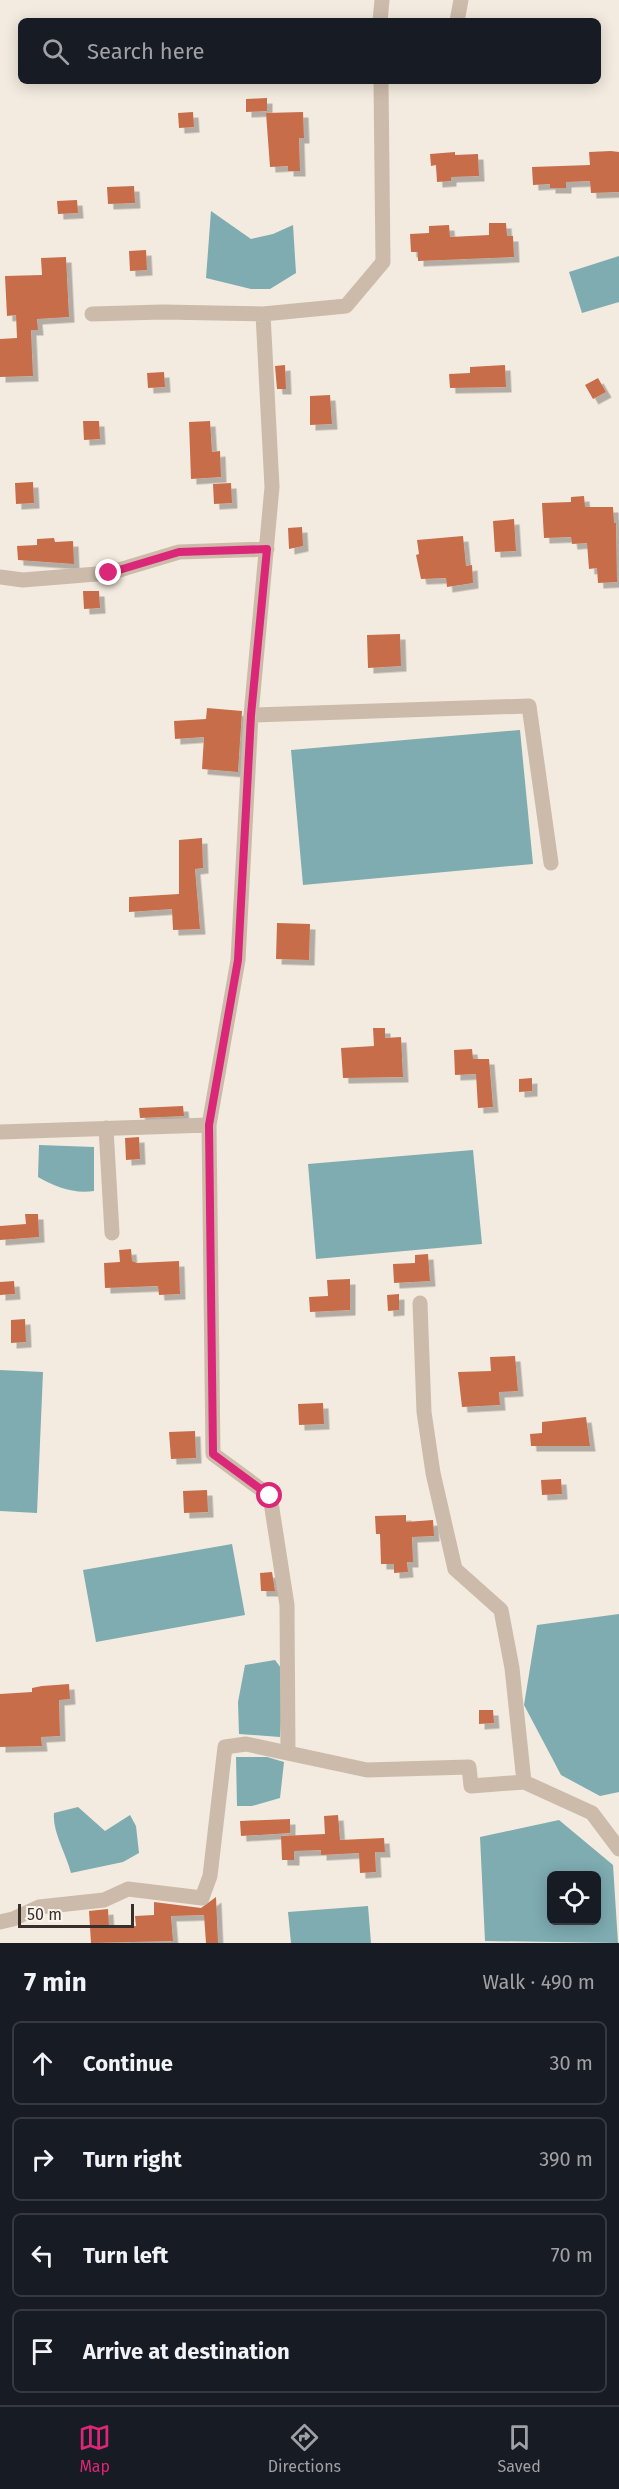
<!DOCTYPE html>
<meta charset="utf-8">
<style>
body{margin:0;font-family:"Fira Sans",sans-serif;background:#242831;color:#f1f3f6}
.controls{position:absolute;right:18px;bottom:18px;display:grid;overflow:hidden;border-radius:9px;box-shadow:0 3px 15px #0003}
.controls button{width:54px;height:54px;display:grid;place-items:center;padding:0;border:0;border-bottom:2px solid #363941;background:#171b24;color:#f1f3f6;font:30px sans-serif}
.scale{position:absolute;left:18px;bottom:15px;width:116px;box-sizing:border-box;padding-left:6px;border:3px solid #392f2a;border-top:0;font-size:16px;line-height:21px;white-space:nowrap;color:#392f2a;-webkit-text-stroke:4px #faf4ec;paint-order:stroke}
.stop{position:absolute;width:18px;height:18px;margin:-14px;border:4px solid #db2777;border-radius:50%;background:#fff}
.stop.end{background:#db2777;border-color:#fff;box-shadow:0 2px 6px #0008}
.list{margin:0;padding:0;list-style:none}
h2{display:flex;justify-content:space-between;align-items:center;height:78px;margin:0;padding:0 24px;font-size:26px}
h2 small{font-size:20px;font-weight:400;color:#9ea1a6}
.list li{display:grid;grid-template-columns:39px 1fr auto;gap:18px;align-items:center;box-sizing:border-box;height:84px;margin:0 12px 12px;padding:0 12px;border:2px solid #363941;border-radius:9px}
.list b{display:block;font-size:22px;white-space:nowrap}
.list em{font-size:20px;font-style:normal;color:#9ea1a6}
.icon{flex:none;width:33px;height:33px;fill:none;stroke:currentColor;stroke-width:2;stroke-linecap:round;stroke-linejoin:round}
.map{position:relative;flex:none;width:619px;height:1943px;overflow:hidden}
.search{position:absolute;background:#171b24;box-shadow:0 3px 15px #0003;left:18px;right:18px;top:18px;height:66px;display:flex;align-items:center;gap:15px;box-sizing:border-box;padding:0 21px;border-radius:9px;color:#9ea1a6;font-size:22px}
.sheet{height:462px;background:#171b24}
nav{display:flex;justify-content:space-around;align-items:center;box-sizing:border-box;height:84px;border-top:2px solid #363941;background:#171b24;font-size:16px;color:#9ea1a6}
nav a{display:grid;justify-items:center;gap:3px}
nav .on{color:#db2777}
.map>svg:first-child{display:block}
.water{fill:#7eacb1;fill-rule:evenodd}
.building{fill:#c76d4a;filter:url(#shadow)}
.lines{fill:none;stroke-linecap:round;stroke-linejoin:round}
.minor{stroke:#ccbbab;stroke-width:15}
.route{stroke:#db2777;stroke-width:8}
</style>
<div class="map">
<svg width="619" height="1943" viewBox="0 0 619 1943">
<defs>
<filter id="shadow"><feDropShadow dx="5.5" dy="5.5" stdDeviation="0" flood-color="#0004"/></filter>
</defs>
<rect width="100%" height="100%" fill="#f3ebdf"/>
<path class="water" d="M211 211 251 239 273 234 293 225 296 273 270 289H251L206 278Z
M619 256V302L582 313 569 272Z
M520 730 533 864 303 885 291 750Z
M39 1145 94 1147V1191C74 1194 55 1187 38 1177Z
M473 1150 482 1244 316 1259 308 1164Z
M0 1370 43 1372 37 1513 0 1511Z
M232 1544 245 1615 96 1642 83 1570Z
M619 1614V1792L600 1796 561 1775 524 1705 537 1625Z
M275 1660 284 1672 280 1737 239 1734 238 1702 245 1665Z
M236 1757H267L284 1762 280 1798 252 1806H237Z
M78 1807 105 1831 130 1815 136 1826 139 1853 123 1862 71 1873C66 1854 52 1831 54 1813Z
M559 1820 613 1865 618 1943 485 1941 480 1837ZM552 1876H596V1920H552Z
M368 1906 371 1943H291L288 1912Z"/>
<path class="building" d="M267 98V111L246 112V99Z
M193 112 194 127 179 128 178 113Z
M303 112 304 138H299L300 171H288V166L270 167 266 113Z
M611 151 619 152V192L591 193 590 181 566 182V188H550V184L533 185 532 167 590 165 589 152Z
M455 152V155L478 154 479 176 451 177V181L437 182 436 165 431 166 430 154Z
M134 186 135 203 108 204 107 187Z
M77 200 78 213 58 214 57 201Z
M489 223H506L507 236H513L514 257 418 261V252H411L410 234 429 233V226L449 225 450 237 489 235Z
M146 250 147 270 130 271 129 251Z
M66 257 69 317 37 319 38 330H31L33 376 0 377V339L17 338 16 315 7 316 5 276 42 275 41 258Z
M285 365 286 389H277L275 366Z
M505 365 506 387 450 388 449 374 470 373V367Z
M164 372 165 387 148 388 147 373Z
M598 378 606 392 593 399 585 385Z
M330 395 332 424 310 425V396Z
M83 421H99L100 439 84 440Z
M210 421 212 452 220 451 221 477 191 479 189 422Z
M33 482 34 503 16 504 15 483Z
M231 483 232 503 214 504 213 484Z
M584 496 585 507H613L614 523H616L617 582 598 583 597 568 589 569 587 543 572 544 571 537 544 538 542 503 571 502V497Z
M514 519 516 551 495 552 493 521Z
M302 527 303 546 289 549 288 528Z
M463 536 466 566 472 565 473 583 447 587 446 578 421 579 416 555 419 554 417 540Z
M54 538 55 542 73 541 74 564 18 560 17 546 37 545V539Z
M83 591H99L100 608 84 609Z
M400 634 401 666 368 668 367 635Z
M207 708 242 711 238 772 202 769 204 737 175 739 174 721 206 719Z
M202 838 203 868 195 869 200 929 173 930 172 909 129 912V897L179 894V840Z
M277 923 310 924 309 960 276 959Z
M373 1028H385V1038L401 1037 403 1077 343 1078 341 1048 374 1046Z
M472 1049 473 1059H489L493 1107 478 1108 476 1074 455 1075 454 1050Z
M532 1078V1091L519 1092V1079Z
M183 1106 184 1116 140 1118 139 1108Z
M139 1137 140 1159 126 1160 125 1138Z
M25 1214H38L39 1237 0 1240V1226L26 1224Z
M131 1249 132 1261 137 1263 179 1261 180 1294 159 1295 158 1286 105 1288 104 1263 120 1262 119 1250Z
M428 1254 430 1281 394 1283 393 1264 415 1263V1255Z
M350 1279V1310L310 1312 309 1297 328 1296 327 1280Z
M14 1281 15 1294 0 1295V1282Z
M399 1294V1310L388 1311 387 1295Z
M25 1319 26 1342 11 1343V1320Z
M515 1356 518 1391 499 1392 500 1405 462 1407 458 1372 491 1371 490 1357Z
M323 1403 324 1424 299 1425 298 1404Z
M586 1417 590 1446H531L530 1434 542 1433V1422Z
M195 1431 196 1458 171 1459 169 1432Z
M561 1479 562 1494 542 1495 541 1480Z
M207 1490 208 1512 184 1513 183 1491Z
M406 1515V1522L433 1520 434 1536 412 1537 413 1562H407L408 1572 394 1573V1564H381L380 1534H376L375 1516Z
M272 1572 275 1591H261L260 1573Z
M69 1684 70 1699 59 1700 60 1736 41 1737 42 1746 0 1747V1694L32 1692V1688L42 1686Z
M479 1710H493L494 1723 479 1724Z
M338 1815 340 1840 384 1838 385 1852H375L376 1872 360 1873 359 1853 321 1855V1850L294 1851V1860H282L281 1836 325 1834 324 1816Z
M290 1819V1833L241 1836 240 1821Z
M216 1897 218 1943H206L204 1915 171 1916 173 1941 91 1943 89 1911 108 1909 109 1927 136 1926 135 1916 154 1915V1902L201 1908Z"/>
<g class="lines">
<path class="minor" d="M380 21 382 0
M457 21 461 0
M92 314 162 312 263 314
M0 577 23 580 109 573 179 552 267 549
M251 715 529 706 551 863
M209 1125 213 1454 270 1496 287 1605 288 1753
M106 1128 112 1233
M0 1132 209 1125 238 960 251 715 272 487 263 314 346 306 383 262 381 81
M420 1303 424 1412 433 1473 455 1569 501 1610 512 1668 524 1782
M0 1922 13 1919 39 1907 104 1900 128 1889 202 1898 210 1876 225 1747 246 1744 367 1770 469 1767 471 1786 524 1782 592 1813 619 1849"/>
</g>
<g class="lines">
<path class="route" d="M109 573 179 552 267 549 251 715 238 960 209 1125 213 1454 270 1496"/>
</g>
</svg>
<div class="controls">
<button><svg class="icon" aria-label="locate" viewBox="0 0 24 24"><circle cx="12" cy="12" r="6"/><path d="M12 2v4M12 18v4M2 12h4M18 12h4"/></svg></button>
</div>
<div class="scale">50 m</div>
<div class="stop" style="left:270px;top:1496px"></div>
<div class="stop end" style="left:109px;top:573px"></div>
<div class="search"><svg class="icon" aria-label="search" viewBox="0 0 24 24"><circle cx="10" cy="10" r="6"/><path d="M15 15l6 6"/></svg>Search here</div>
</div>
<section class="sheet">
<h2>7 min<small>Walk · 490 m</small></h2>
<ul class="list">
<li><svg class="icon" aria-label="ahead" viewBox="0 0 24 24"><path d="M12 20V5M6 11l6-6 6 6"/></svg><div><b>Continue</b></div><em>30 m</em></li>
<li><svg class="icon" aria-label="right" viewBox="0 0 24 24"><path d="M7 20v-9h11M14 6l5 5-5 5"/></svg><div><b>Turn right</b></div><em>390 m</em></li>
<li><svg class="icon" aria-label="left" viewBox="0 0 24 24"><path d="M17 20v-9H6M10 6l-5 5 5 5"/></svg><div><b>Turn left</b></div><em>70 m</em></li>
<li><svg class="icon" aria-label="arrive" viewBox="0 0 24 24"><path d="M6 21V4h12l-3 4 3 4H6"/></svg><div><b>Arrive at destination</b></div></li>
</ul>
</section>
<nav>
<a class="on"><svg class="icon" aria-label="map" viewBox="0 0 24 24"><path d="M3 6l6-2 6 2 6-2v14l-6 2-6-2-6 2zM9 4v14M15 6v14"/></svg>Map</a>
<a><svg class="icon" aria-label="directions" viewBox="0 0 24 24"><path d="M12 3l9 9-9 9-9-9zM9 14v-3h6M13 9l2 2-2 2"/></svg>Directions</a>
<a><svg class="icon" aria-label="saved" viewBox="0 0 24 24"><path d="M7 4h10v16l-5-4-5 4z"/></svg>Saved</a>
</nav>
